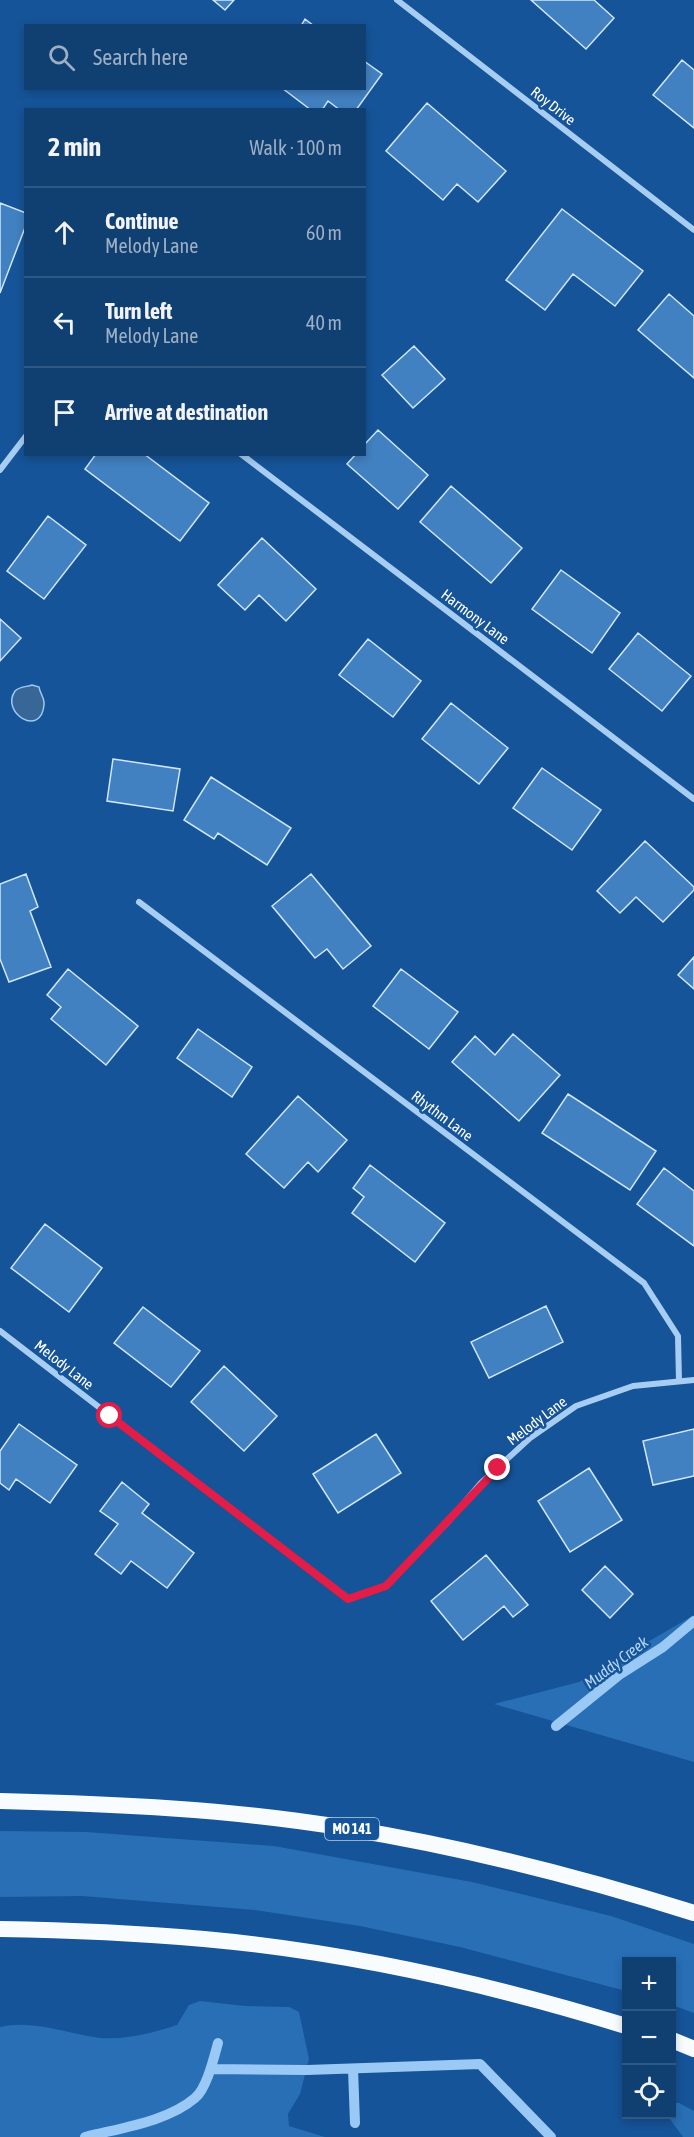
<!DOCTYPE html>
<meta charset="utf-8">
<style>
body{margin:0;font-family:"Asap Condensed",sans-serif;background:#1e4a7a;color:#f1f3f6}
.controls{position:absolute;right:18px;bottom:18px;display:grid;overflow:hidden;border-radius:0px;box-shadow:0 3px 9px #0003}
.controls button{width:54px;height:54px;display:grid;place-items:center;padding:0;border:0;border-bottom:2px solid #305884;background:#103f72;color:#f1f3f6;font:30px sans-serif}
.stop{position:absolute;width:18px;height:18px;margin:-14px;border:4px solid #e11d48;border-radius:50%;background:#fff}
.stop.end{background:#e11d48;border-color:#fff;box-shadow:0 2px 6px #0008}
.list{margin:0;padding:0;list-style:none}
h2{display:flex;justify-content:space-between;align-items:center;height:78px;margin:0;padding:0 24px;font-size:26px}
h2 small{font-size:20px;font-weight:400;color:#9cafc4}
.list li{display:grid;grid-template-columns:39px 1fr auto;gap:18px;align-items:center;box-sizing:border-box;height:90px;padding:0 24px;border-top:2px solid #305884}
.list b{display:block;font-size:22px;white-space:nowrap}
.list p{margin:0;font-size:20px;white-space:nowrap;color:#9cafc4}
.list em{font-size:20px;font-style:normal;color:#9cafc4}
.icon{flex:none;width:33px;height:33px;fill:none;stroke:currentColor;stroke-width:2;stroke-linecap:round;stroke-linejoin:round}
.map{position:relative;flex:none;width:694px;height:2137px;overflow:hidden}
.search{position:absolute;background:#103f72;box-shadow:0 3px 9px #0003;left:24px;top:24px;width:342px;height:66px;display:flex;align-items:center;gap:15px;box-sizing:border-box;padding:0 21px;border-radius:0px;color:#9cafc4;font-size:22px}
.panel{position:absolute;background:#103f72;box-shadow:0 3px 9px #0003;left:24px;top:108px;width:342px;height:348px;border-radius:0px}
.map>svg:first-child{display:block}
.green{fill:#286fb6}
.water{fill:#386697;stroke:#9ac9f5;stroke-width:1.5}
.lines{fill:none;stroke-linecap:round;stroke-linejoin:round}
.stream{stroke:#9ac9f5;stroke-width:10}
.building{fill:#4281c1;stroke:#d0e6fc;stroke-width:1.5}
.minor{stroke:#a8cdf2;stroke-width:6}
.trunk{stroke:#f9fcff;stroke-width:16}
.route{stroke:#e11d48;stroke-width:8}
.labels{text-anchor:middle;stroke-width:5;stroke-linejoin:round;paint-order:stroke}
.shield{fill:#155498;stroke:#b9cce0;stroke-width:1.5}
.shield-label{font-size:14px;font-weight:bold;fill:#fff}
.street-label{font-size:15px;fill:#fff;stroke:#155498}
.water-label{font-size:16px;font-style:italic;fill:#b4d7f9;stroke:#155498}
</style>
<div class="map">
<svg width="694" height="2137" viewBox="0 0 694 2137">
<rect width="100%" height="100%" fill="#155498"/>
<path class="green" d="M694 1615V1762L494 1704 579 1682Z
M0 1831 86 1832 274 1846 472 1882 611 1916 694 1944V2013L672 2005V1962H626V1991L460 1947 360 1926 255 1910 82 1896 0 1897Z
M200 2001 245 2006 289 2007 299 2012 309 2059 300 2094 288 2114 289 2126 325 2137H0V2027C31 2019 69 2034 100 2038 126 2040 153 2033 177 2025L189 2005Z
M672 2103H679L694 2111V2137H683L667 2115 672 2114Z"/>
<path class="water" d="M32 685 39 687C40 694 45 698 44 705 41 738 0 713 15 691 20 686 27 687 32 685Z"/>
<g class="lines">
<path class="stream" d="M556 1726 619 1675 663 1647 694 1621
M211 2069 307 2070 480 2064 551 2137
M353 2069 355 2123
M85 2137C120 2128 167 2122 195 2098 207 2088 214 2057 218 2043"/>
</g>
<path class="building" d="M213 0H234L225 10Z
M531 0H594L614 18 586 49Z
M305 19 314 26H301Z
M682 60 694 70V128L653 95Z
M364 61 382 74 356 110H340L328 101 322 110H311L282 88H364Z
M427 103 506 171 478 202 457 184 443 200 386 151Z
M0 203 26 213V225L0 293Z
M562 209 643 271 615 306 573 274 545 310 506 280Z
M669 294 694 316V378L638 330Z
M414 346 445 379 413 408 382 375Z
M378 430 428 475 398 509 347 464 356 454H364V445Z
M96 454H144L209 503 180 541 85 469Z
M451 486 522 548 491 583 420 522Z
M48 516 86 545 44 599 7 571Z
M262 538 316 589 286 621 259 595 245 610 218 585Z
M561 570 620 613 592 653 532 609Z
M0 619 21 638 0 661Z
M638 633 691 676 662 711 609 669Z
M368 639 421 681 393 717 339 675Z
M451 703 508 748 479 784 422 739Z
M113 759 180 769 173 811 107 801Z
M542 768 601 810 572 850 513 808Z
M211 777 291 828 267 865 218 833 214 839 184 820Z
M645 841 694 887V890L663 922 636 897 620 913 597 891Z
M26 874 38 907 30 911 51 967 9 982 0 959V884Z
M311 874 371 946 343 969 327 949 315 958 272 906Z
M694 957V989L678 975Z
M68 969 138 1026 106 1065 51 1019 61 1007 47 995Z
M401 969 458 1012 429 1049 373 1006Z
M198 1029 252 1067 232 1097 177 1058Z
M513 1034 560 1075 519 1121 452 1062 475 1036 495 1055Z
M568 1094 656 1151 630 1190 542 1133Z
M298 1096 347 1140 318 1172 308 1162 284 1188 246 1154Z
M370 1165 445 1223 415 1262 352 1213 364 1197 353 1188Z
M664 1168 694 1191V1246L637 1204Z
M45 1224 102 1268 69 1312 11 1268Z
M546 1306 563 1342 489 1378 471 1342Z
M143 1307 200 1351 171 1387 114 1343Z
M224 1366 277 1416 244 1451 191 1402Z
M19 1424 77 1465 50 1503 16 1479 9 1490 0 1483V1451Z
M694 1429V1476L653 1485 643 1441Z
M376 1434 401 1473 338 1513 313 1474Z
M589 1468 622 1520 570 1552 538 1501Z
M122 1482 149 1504 142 1513 194 1553 167 1588 131 1561 121 1574 95 1554 118 1524 100 1511Z
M486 1555 528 1605 513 1617 504 1606 463 1640 431 1601Z
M605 1566 633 1594 610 1618 582 1590Z"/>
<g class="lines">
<path class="minor" d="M397 0 694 230
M241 454 694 799
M0 470 26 436
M139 902 644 1283 678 1336 679 1381
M0 1331 348 1599 386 1586 447 1523 481 1483 530 1438 576 1406 633 1386 694 1380"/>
<path class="trunk" d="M0 1801C115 1804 231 1809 345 1828 463 1847 580 1877 694 1913
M0 1929C68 1930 136 1933 204 1939 347 1952 490 1984 626 2026
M672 2040 694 2049"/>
</g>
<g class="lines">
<path class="route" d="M110 1416 348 1599 386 1586 498 1468"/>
</g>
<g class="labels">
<rect class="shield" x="325" y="1818" width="54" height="22" rx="4.5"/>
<g class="shield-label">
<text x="352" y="1834">MO 141</text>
</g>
<g class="street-label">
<text transform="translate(553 106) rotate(38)" y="5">Roy Drive</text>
<text transform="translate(475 617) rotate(37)" y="5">Harmony Lane</text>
<text transform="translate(442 1116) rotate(37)" y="5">Rhythm Lane</text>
<text transform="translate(64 1365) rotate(38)" y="5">Melody Lane</text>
<text transform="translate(537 1421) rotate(-37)" y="5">Melody Lane</text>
</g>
<g class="water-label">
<text transform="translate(616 1662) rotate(-37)" y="6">Muddy Creek</text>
</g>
</g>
</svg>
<div class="controls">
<button>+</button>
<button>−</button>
<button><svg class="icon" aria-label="locate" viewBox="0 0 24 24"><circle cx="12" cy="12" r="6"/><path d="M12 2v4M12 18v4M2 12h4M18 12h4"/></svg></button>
</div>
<div class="stop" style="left:110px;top:1416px"></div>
<div class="stop end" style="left:498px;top:1468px"></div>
<div class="search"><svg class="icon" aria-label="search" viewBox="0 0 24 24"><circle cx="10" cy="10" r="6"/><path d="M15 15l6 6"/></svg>Search here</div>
<section class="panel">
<h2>2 min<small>Walk · 100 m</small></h2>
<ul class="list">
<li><svg class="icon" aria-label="ahead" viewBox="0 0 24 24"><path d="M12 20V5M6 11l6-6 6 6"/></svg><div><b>Continue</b><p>Melody Lane</p></div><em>60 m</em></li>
<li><svg class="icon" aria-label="left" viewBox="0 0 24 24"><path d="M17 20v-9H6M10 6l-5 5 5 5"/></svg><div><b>Turn left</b><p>Melody Lane</p></div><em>40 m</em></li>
<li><svg class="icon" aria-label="arrive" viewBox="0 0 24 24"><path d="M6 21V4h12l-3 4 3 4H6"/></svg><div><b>Arrive at destination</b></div></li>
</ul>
</section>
</div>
